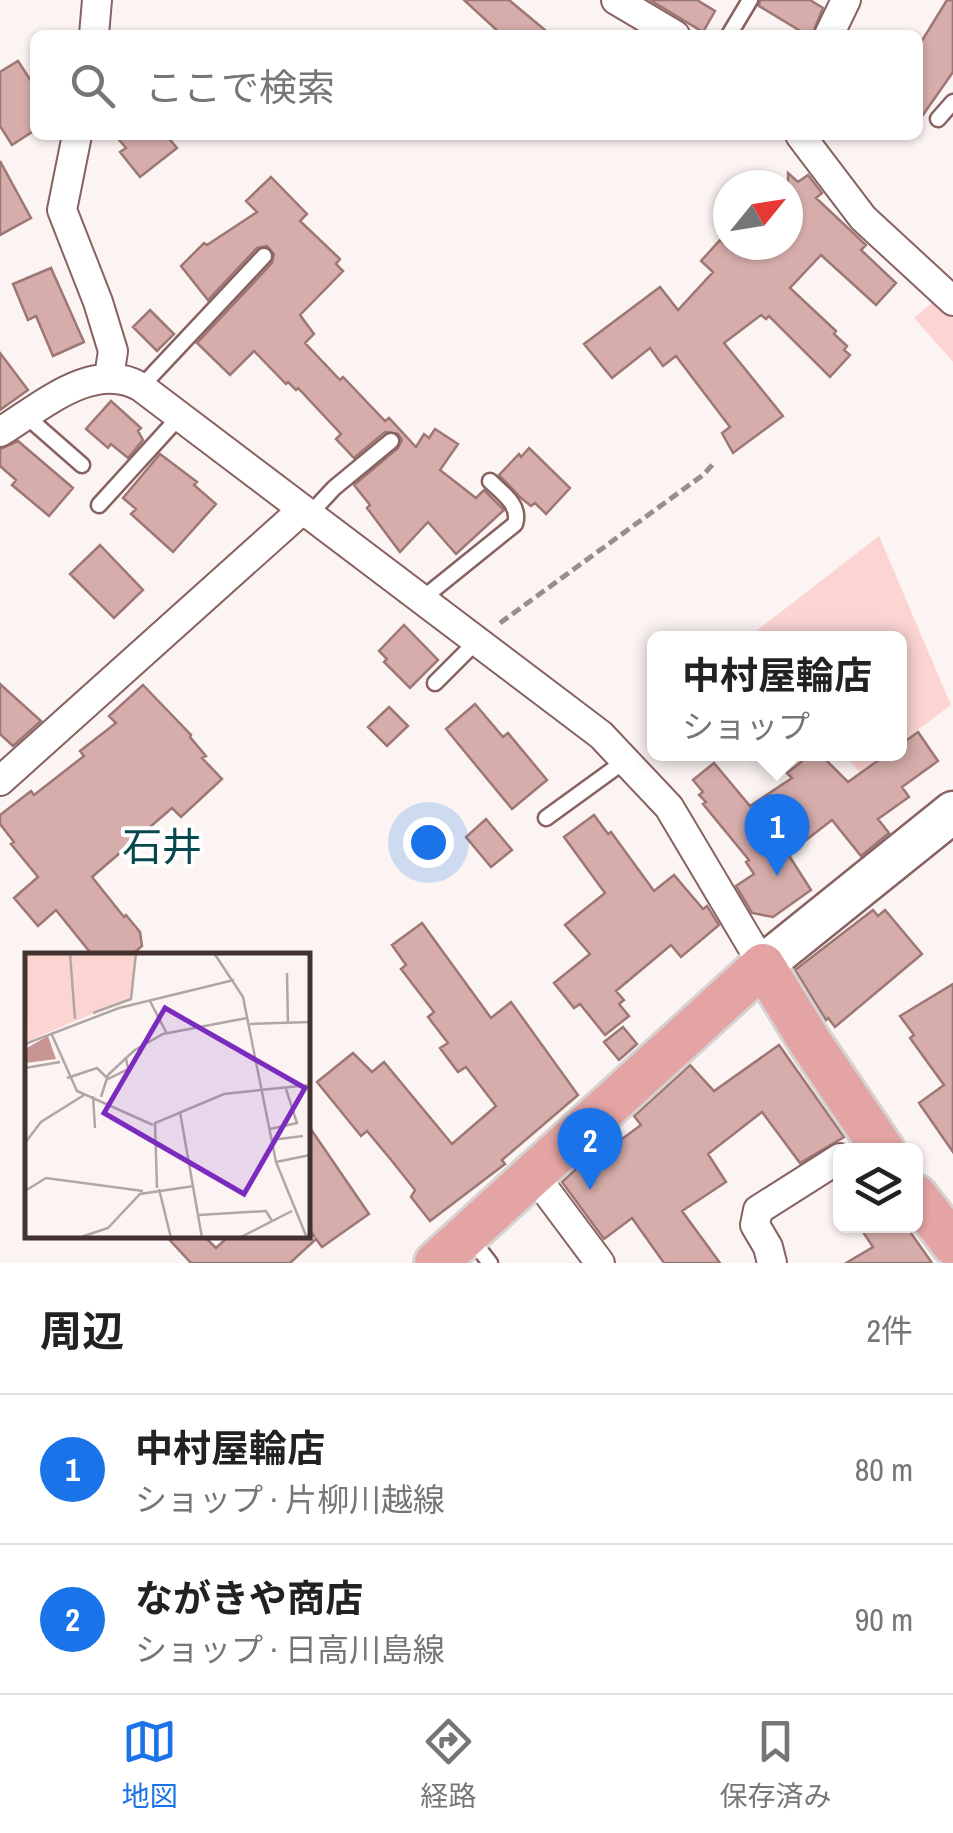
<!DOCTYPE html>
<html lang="ja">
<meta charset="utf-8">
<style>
body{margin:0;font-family:"Archivo Narrow","Noto Sans JP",sans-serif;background:#f6f6f6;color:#222}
.controls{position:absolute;right:30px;bottom:30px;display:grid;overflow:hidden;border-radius:15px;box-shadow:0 2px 8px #0004}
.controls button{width:90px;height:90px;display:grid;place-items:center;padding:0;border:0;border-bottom:2px solid #e0e0e0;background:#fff;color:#222;font:50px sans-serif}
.compass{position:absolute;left:713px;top:170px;width:90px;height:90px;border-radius:50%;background:#fff;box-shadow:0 2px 8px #0004;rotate:60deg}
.you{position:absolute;left:428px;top:842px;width:35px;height:35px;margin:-25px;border:8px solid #fff;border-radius:50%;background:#1a73e8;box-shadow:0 0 0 15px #1a73e833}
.badge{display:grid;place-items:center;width:65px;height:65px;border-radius:50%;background:#1a73e8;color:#fff;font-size:32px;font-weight:700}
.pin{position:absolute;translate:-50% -82px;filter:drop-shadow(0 2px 5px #0008)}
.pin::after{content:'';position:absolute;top:52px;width:35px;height:30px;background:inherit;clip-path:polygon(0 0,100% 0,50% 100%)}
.popup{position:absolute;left:647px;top:631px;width:260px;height:130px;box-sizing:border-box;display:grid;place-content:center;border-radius:15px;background:#fff;filter:drop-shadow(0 2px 8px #0005);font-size:32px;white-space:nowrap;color:#767676}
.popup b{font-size:38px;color:#222}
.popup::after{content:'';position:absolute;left:50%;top:100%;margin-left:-20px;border:20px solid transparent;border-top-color:#fff}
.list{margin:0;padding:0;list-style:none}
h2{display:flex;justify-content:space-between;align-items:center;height:130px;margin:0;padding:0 40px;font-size:42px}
h2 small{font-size:32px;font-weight:400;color:#767676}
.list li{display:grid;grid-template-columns:65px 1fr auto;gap:30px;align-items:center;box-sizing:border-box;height:150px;padding:0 40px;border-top:2px solid #e0e0e0}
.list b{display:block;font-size:38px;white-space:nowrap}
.list p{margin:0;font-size:32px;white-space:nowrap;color:#767676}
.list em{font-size:32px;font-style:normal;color:#767676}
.icon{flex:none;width:55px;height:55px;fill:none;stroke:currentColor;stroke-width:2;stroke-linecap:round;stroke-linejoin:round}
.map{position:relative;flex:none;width:953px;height:1263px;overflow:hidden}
.search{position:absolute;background:#fff;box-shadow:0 2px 8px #0004;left:30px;right:30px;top:30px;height:110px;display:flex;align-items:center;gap:25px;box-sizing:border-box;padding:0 35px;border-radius:15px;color:#767676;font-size:38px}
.sheet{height:430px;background:#fff}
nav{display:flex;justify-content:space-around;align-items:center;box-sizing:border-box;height:140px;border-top:2px solid #e0e0e0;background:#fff;font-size:28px;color:#767676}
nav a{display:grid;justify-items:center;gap:5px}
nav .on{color:#1a73e8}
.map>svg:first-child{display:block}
.green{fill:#fcd5d3}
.building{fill:#d6adaa;stroke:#9d7774;stroke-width:2.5}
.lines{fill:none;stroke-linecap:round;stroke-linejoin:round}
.service-casing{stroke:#876260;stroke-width:19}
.minor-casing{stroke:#876260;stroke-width:32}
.secondary-casing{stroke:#876260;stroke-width:45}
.primary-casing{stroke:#d5d2d1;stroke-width:48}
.path{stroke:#9a8e8c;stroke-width:5;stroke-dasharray:10 5;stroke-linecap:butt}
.service{stroke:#fff;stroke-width:14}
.minor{stroke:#fff;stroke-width:28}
.secondary{stroke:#fff;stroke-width:40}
.primary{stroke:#e3a4a3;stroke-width:42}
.labels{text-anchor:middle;stroke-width:8;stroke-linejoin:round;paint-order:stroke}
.quarter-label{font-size:40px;fill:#06484d;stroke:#fff}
.inset-road{fill:none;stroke:#b2a6a5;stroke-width:2.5}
.view{fill:#7b2cbf;fill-opacity:0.15;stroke:#7b2cbf;stroke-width:5}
.inset-edge{fill:none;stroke:#423230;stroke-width:5}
</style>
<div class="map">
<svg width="953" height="1263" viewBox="0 0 953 1263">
<rect width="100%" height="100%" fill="#fcf4f3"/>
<path class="green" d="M934 301 953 318V362L914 318Z
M879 536 951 705 900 743V638H754L751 635Z
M844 754H885L859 772Z"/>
<path class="building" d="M464 0H509L551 35H502Z
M650 0H697L715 11 703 32Z
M760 0H810L823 8 812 35H807L759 6Z
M947 0H953V72L918 122V47Z
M18 61 35 87V130L12 145 0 126V72Z
M115 135H166L177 148 140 177 120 152 126 148Z
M0 161 31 218 0 235Z
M788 173 798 182 808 175 822 193 816 198 866 245 861 250 896 283 876 305 821 255 790 288 836 331 834 334 847 346 844 350 850 355 830 377 769 316 766 319 761 315 724 343 783 416 733 453 722 433 730 427 676 356 663 366 650 348 612 378 584 344 660 287 678 310 713 272 701 261 720 240 726 245H788Z
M271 177 307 214 300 221 340 259 336 264 343 271 300 315 314 334 305 343 340 380 343 377 385 421 389 418 416 447 424 434 429 438 435 429 458 444 440 470 476 498 484 490 504 510 456 554 428 522 400 552 367 508 370 505 354 485 398 448 402 440 398 434 385 432 354 458 336 439 341 434 298 388 296 390 288 382 286 384 254 351 230 375 197 343 272 263 274 254 267 246 257 248 208 300 181 266 204 243 207 245 257 212 246 201Z
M51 268 84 342 53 356 36 316 28 320 13 284Z
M150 310 174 334 157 351 133 327Z
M0 353 28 390 0 410Z
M111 401 141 428 138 431 143 440 128 458 111 444 108 448 86 429Z
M18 441 73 488 49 516 12 485 16 480 0 466V449Z
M529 448 570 488 546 514 535 503 531 506 521 498 499 475 519 454 521 457Z
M160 454 197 482 194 485 216 504 173 552 131 514 136 509 123 498Z
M100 545 143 590 114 618 70 574Z
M404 625 438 660 410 688 384 662 387 659 379 651Z
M0 684 41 721 13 746 0 734Z
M143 685 191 735 190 737 206 756 202 758 222 779 181 817 172 808 92 877 124 917 126 915 140 932 142 946 130 956H93L56 910 38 926 14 898 38 877 11 844 14 842 0 824V815L31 791 34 795 84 756 80 751 116 723 109 716Z
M475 704 503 737 508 733 547 780 512 809 446 729Z
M389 707 408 726 387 746 368 727Z
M918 732 938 761 902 787 909 797 878 819 889 833 861 856 832 820 788 854 811 890 773 917 752 913 736 886 754 874 746 862 749 860 703 804 706 802 699 795 703 792 693 780 714 763 750 806 792 778 787 773 811 754H820L848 782 887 754H900V745Z
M594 815 608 834 611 832 654 891 674 875 703 909 707 906 719 925 681 957 671 945 616 991 624 1000 619 1004 629 1016 605 1035 580 1004 574 1008 554 983 590 954 565 925 605 893 564 837Z
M486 819 512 850 491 867 466 837Z
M873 910 878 916 885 910 922 954 835 1027 828 1018 826 1020 795 970Z
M422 923 491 1018 511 1002 578 1095 502 1160 505 1164 430 1221 411 1197 415 1190 392 1161 367 1131 361 1136 317 1082 353 1053 372 1072 384 1062 452 1144 496 1106 466 1067 458 1072 440 1048 448 1043 428 1017 434 1012 401 969 406 965 392 945Z
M953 984V1152L919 1103 944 1085 910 1038 914 1035 900 1016Z
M623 1027 637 1044 619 1060 604 1042Z
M779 1045 844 1137 800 1163 762 1112 708 1154 726 1182 682 1211 720 1263H664L632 1218 604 1239 562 1182 593 1153 596 1158 641 1125 634 1116 690 1065 714 1091Z
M308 1125 369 1214 322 1247 316 1239 290 1263H191L166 1236H204L216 1248 229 1236H314L308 1226Z
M859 1226H906L932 1263H846L873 1247Z"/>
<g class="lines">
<defs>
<path id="service" d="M729 35 750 0
M938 119 953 102
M141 387 264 256
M26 416 82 465
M99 505 180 416
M309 515 334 488 391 441
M422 599 515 524C521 505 502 493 490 481
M435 683 478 640
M546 818 626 760
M469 1236 490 1263"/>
<path id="minor" d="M616 0 675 35
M94 35 97 0
M829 35 846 0
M77 135 62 210 98 302 113 351 109 377
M800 135 863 218 953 301
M0 432C40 408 93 359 141 387L601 735 669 807 763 965
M0 781 302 510
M532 1172 600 1263
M772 1263 768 1247 755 1225 758 1210 840 1158"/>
<path id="secondary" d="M763 965 953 812"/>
<path id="primary" d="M916 1196 953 1244
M436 1263 763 965 810 1042 883 1150"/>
</defs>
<use href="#service" class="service-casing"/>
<use href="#minor" class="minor-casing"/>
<use href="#secondary" class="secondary-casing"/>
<use href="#primary" class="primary-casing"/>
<path class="path" d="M500 623 703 475 714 463"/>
<use href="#service" class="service"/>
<use href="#minor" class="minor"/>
<use href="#secondary" class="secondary"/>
<use href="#primary" class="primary"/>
</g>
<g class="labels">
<g class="quarter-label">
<text x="162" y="861">石井</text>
</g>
</g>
<g transform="translate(25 953)">
<rect width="285" height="285" fill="#fcf4f3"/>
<path d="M0 0H156L111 1 105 45 3 88Z" fill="#fcd5d3"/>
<path d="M23 83 31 106 1 110 0 96Z" fill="#c99592"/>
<path class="inset-road" d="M45 0 50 66M189 0 218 44 251 209 282 285M262 20 263 70M125 48 142 81M68 60 106 46 111 0M225 71 285 69M27 82 52 138 128 172M0 91 94 55 209 27M0 115 35 109M42 125 72 115 83 126 103 116 101 105 110 97 138 81 222 65M235 137 285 132M68 143 70 175M76 144 83 122 101 105M155 159 177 285M245 176 272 170 261 136M246 187 278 183M0 190 16 169 59 142M251 209 285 202M132 235 130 170 199 141 235 137M134 236 146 285M0 238 21 225 118 238M174 262 241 258 247 268M53 285 83 275 115 241 169 233M214 285 267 258"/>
<path class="view" d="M140 55 280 135 219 241 79 160Z"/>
<rect width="285" height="285" class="inset-edge"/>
</g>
</svg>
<div class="controls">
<button><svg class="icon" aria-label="layers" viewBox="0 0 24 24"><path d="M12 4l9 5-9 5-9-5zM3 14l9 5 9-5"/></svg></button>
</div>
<svg class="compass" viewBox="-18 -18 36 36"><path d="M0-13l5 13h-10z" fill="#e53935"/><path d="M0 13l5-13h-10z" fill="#767676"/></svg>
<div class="you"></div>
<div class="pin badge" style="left:777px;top:876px">1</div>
<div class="popup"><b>中村屋輪店</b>ショップ</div>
<div class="pin badge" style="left:590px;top:1190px">2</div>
<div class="search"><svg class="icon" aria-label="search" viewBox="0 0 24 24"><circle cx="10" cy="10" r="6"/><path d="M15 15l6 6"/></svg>ここで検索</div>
</div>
<section class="sheet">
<h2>周辺<small>2件</small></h2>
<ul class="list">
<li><span class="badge">1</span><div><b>中村屋輪店</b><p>ショップ · 片柳川越線</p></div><em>80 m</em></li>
<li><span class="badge">2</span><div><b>ながきや商店</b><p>ショップ · 日高川島線</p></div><em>90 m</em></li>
</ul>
</section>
<nav>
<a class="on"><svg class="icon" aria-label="map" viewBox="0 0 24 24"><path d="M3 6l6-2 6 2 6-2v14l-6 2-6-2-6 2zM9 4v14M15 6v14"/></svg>地図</a>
<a><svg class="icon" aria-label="directions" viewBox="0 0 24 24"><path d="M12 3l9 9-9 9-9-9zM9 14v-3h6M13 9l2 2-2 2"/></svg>経路</a>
<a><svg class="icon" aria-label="saved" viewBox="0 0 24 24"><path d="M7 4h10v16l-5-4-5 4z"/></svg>保存済み</a>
</nav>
